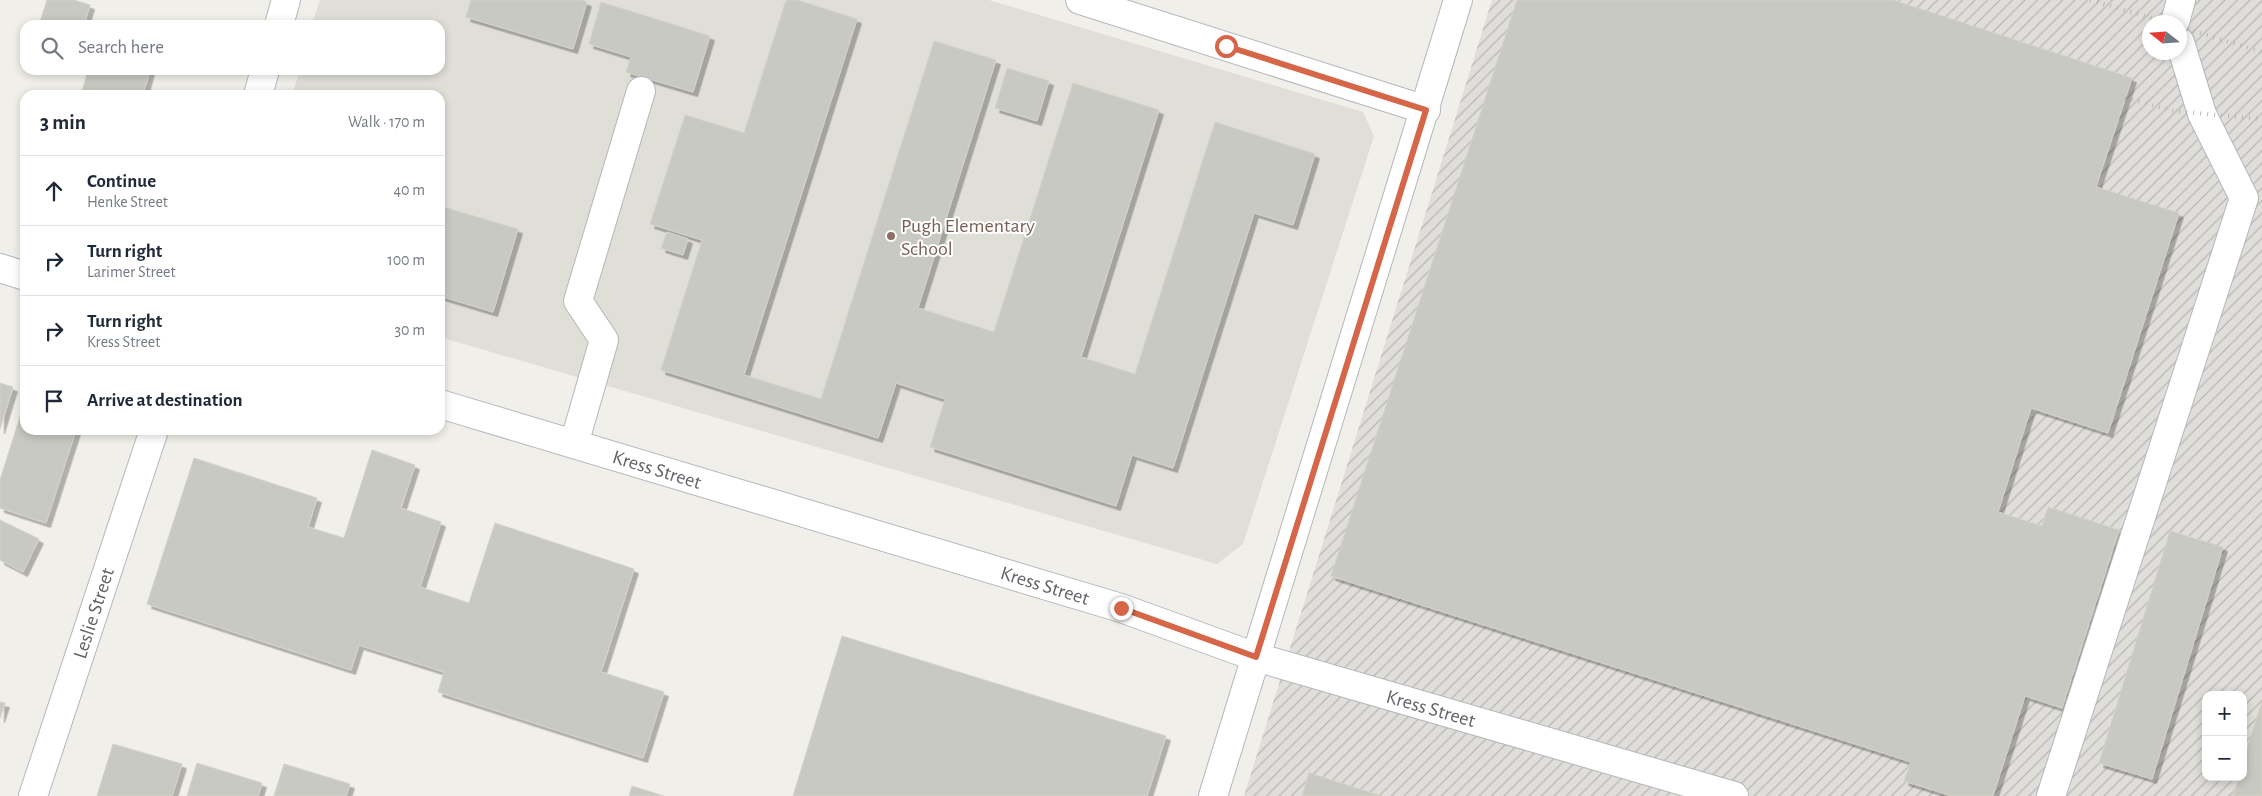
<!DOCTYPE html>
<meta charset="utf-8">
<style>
body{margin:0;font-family:"Alegreya Sans",sans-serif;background:#f6f6f7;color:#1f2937}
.controls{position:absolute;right:15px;bottom:15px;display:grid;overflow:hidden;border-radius:10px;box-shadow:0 2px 8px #0003}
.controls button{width:45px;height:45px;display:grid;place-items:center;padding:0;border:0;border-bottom:1px solid #e0e1e3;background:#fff;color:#1f2937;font:25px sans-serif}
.compass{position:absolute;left:2142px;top:15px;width:45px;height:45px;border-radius:50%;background:#fff;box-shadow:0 2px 8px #0003;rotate:287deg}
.stop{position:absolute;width:15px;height:15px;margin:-11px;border:4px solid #d66648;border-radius:50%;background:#fff}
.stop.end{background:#d66648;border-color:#fff;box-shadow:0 1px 5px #0008}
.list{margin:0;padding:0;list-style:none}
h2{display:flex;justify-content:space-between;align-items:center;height:65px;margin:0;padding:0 20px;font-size:21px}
h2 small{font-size:16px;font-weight:400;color:#747a83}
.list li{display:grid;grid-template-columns:32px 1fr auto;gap:15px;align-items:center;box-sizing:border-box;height:70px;padding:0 20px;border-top:1px solid #e0e1e3}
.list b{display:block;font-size:19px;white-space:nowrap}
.list p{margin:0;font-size:16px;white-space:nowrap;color:#747a83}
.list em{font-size:16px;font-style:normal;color:#747a83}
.icon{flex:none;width:28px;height:28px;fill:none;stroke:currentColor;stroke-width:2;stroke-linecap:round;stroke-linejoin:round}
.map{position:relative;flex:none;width:2262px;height:796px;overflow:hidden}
.search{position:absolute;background:#fff;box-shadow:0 2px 8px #0003;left:20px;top:20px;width:425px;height:55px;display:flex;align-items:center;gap:12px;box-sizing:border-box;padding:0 18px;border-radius:15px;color:#747a83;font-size:19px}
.panel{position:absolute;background:#fff;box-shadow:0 2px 8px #0003;left:20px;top:90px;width:425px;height:345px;border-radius:15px}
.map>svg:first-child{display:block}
.industrial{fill:url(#industrial-furrows);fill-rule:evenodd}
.education{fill:#dfded7}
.building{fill:#c8c9c3;stroke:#d4d2c7;filter:url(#shadow)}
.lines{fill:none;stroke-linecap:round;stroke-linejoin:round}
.minor-casing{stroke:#b5b7bb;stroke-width:30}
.minor{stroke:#fff;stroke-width:28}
.rail{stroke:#b6b6b7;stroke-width:4;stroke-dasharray:1 6;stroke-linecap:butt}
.route{stroke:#d66648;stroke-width:6}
.education-dot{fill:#8d6e63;stroke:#fff;stroke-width:2}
.labels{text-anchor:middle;stroke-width:4;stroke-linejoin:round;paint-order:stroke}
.education-label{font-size:20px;fill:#785e54;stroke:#fff;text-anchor:start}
.street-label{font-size:20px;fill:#606267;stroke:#fff}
</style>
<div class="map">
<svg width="2262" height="796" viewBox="0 0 2262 796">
<defs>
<pattern id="industrial-furrows" width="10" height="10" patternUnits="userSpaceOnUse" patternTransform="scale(1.25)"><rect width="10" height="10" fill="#dfdeda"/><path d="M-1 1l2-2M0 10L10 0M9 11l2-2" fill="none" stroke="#b8b7b5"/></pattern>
<filter id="shadow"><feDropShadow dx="4.5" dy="4.5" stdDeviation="0" flood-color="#0004"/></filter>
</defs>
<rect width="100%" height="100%" fill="#f0efe9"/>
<path class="industrial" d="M1492 0H2262V796H1244ZM2150 22H2180V52H2150ZM2206 695H2243V777H2206Z"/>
<path class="education" d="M320 0H989L1363 112 1374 136 1243 544 1217 564 440 337V95H292L300 70H440V25H312Z"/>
<path class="building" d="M47 0H74L90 5 84 25H39Z
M471 0H581L587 2 573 49 466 17Z
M786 0H797L857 19 744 375 821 399 934 41 996 60 918 308 994 332 1073 83 1159 110 1081 357 1135 374 1215 122 1315 154 1293 225 1254 213 1173 468 1132 455 1116 506 930 447 945 399 896 383 878 438 661 370 702 240 650 224 685 115 744 133Z
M1517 0H1893L2132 78 2096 187 2179 213 2108 433 2031 408 1998 512 2042 526 2048 507 2119 530 2062 708 2025 696 1993 796H1952L1904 781 1911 762 1331 576Z
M601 2 710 36 693 92 626 72 631 57 589 44Z
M1007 68 1049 81 1037 121 995 108Z
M88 70H150L143 95H81Z
M440 206 518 229 493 312 440 296Z
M667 232 688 239 683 255 661 248Z
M0 383 13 387 0 429Z
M25 401V430H76L46 523 0 508V480Z
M372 450 415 465 401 508 441 522 420 587 469 603 495 523 634 569 601 672 664 692 643 758 438 692 444 672 359 645 351 670 147 604 194 458 317 498 308 527 344 538Z
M0 520 39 539 23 572 0 560Z
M2170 531 2223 547 2152 779 2099 763Z
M842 636 1166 736 1147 796H793Z
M2262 701V796H2233L2239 777H2243V762Z
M0 702 5 703 0 718Z
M113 744 182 764 172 796H97Z
M197 763 262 783 258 796H187Z
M284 764 350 784 346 796H274Z
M1309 773 1382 796H1302Z
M632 786 664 796H629Z"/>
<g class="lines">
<defs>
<path id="minor" d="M1080 0 1426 110
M2175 22 2181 0
M279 25 286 0
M258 95 265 70
M0 268 25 276
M440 404 1121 608 1256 657 1734 796
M574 444 604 340 578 301 641 91
M33 796 154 430
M1213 796 1458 0
M2051 796 2244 198 2202 114 2180 42"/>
</defs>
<use href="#minor" class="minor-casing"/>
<use href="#minor" class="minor"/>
<path class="rail" d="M2090 0 2165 22
M2180 27 2262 52
M2125 98 2174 111 2262 119"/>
</g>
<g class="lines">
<path class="route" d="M1121 608 1256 657 1426 110 1226 46"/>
</g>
<circle class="education-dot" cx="891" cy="236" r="5"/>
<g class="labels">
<g class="education-label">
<text x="901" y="232">Pugh Elementary<tspan x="901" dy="23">School</tspan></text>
</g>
<g class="street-label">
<text transform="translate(657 469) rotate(17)" y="7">Kress Street</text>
<text transform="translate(1045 585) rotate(17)" y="7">Kress Street</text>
<text transform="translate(93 613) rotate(-72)" y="7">Leslie Street</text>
<text transform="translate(1431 708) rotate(16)" y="7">Kress Street</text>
</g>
</g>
</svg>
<div class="controls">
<button>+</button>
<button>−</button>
</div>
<svg class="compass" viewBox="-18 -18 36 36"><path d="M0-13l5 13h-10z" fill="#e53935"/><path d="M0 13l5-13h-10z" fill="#747a83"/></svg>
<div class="stop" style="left:1226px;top:46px"></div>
<div class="stop end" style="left:1121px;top:608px"></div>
<div class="search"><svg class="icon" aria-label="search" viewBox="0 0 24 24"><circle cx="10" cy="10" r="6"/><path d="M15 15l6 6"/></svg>Search here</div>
<section class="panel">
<h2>3 min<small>Walk · 170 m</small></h2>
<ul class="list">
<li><svg class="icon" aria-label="ahead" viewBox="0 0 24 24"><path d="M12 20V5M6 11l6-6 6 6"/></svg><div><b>Continue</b><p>Henke Street</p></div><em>40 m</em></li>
<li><svg class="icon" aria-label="right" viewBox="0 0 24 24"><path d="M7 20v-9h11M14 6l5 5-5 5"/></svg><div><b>Turn right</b><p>Larimer Street</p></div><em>100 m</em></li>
<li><svg class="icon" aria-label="right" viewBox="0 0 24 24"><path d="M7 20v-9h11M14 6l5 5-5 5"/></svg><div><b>Turn right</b><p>Kress Street</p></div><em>30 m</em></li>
<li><svg class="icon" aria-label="arrive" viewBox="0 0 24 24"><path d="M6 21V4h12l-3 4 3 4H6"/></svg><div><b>Arrive at destination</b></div></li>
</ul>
</section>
</div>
